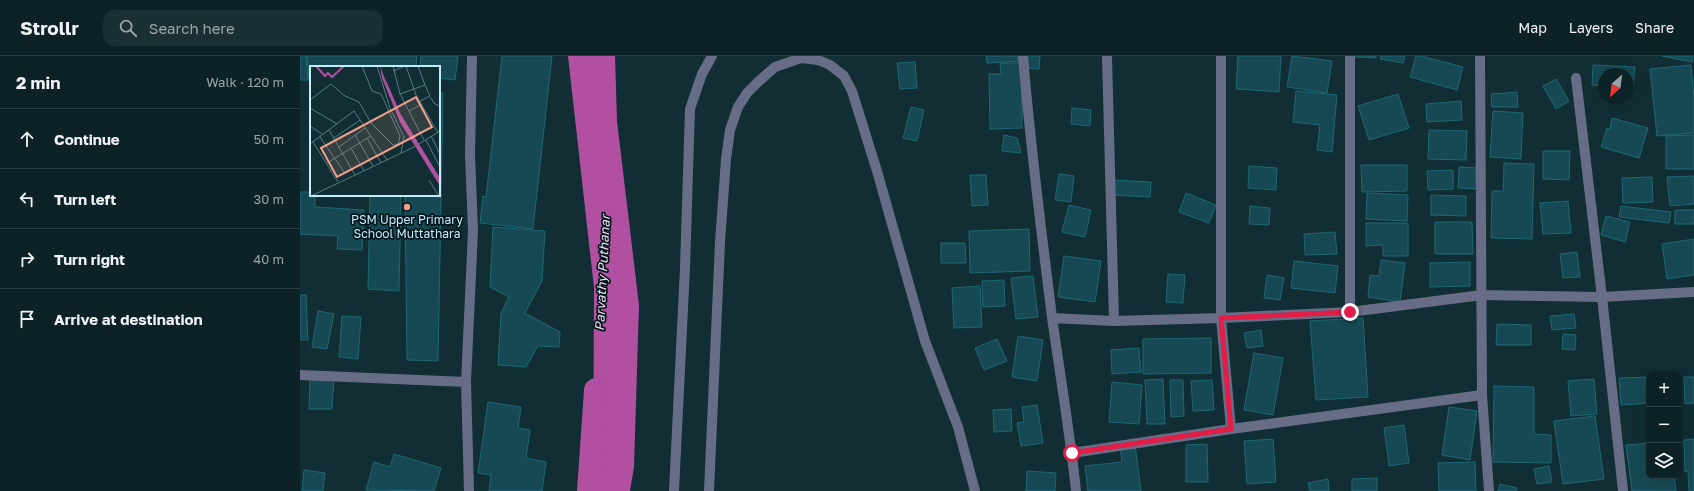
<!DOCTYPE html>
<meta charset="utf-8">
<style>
body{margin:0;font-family:"Golos Text",sans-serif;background:#1a2f33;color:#f1f3f6}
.controls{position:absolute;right:12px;bottom:12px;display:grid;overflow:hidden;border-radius:8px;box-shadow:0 4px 16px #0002}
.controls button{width:36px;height:36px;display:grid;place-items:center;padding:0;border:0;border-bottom:1px solid #2c3f44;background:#0c2227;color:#f1f3f6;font:20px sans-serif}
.compass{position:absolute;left:1298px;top:12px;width:36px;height:36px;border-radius:50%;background:#0c2227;box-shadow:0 4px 16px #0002;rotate:208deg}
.stop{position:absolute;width:12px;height:12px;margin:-9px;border:3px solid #e11d48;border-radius:50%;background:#fff}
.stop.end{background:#e11d48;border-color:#fff;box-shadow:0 1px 4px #0008}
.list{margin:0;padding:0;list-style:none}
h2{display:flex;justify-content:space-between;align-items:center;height:52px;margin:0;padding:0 16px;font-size:17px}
h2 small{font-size:13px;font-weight:400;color:#9aa4a7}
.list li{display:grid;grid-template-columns:26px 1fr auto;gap:12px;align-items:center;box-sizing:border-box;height:60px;padding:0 16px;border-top:1px solid #2c3f44}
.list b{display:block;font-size:15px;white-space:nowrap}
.list em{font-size:13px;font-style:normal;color:#9aa4a7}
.icon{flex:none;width:22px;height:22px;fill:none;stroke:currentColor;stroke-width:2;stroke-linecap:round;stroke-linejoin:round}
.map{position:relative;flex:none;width:1394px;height:435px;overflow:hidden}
header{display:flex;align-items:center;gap:24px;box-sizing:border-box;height:56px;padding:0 20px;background:#0c2227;border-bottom:1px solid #2c3f44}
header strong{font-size:19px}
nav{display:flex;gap:22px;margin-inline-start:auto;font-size:14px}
.search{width:280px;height:36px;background:#1a2f33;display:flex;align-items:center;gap:10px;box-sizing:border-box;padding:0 14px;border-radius:12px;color:#9aa4a7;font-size:15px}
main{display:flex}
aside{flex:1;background:#0c2227}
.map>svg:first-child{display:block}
.water{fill:#b14fa0}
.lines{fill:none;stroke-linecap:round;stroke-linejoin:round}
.canal{stroke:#b14fa0;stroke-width:24}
.building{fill:#174954;stroke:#1e6877}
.minor{stroke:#676d87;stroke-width:10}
.route{stroke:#e11d48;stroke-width:5}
.poi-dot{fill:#f49e89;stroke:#00161c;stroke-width:1.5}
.labels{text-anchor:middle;stroke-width:3.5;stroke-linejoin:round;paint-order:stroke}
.poi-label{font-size:12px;fill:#c3eef8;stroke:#00161c}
.water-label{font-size:13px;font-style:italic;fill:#f5dbee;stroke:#00161c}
.inset-river{fill:none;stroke:#b14fa0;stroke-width:2}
.inset-road{fill:none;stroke:#587b82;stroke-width:1}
.view{fill:#f49e89;fill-opacity:0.15;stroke:#f49e89;stroke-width:2}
.inset-edge{fill:none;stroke:#c3eef8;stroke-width:2}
</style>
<header>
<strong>Strollr</strong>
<div class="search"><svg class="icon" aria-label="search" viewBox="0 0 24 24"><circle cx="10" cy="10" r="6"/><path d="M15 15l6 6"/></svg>Search here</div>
<nav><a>Map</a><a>Layers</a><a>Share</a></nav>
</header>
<main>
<aside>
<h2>2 min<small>Walk · 120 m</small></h2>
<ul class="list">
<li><svg class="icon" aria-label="ahead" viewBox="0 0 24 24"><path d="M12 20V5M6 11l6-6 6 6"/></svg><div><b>Continue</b></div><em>50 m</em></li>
<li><svg class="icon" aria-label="left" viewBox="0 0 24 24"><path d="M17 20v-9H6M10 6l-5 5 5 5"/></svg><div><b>Turn left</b></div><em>30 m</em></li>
<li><svg class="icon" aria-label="right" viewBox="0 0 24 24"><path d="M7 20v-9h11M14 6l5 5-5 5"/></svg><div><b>Turn right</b></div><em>40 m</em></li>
<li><svg class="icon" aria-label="arrive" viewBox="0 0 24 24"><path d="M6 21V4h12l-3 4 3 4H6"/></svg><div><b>Arrive at destination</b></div></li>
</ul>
</aside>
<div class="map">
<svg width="1394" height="435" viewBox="0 0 1394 435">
<rect width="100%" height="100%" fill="#102e34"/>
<path class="water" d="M268 0H315L317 65 339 249 334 411 330 435H293L294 232Z"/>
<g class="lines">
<path class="canal" d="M289 435 296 334"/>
</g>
<path class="building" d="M0 0H6L8 24H0Z
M7 0H117L116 11H11V25H9Z
M121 0H158L155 24 139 22V11H120Z
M202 0H252L233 173 180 167 183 140 186 141Z
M686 0H718V5L687 7Z
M728 0H740L739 13 727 12Z
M938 0H981L979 36 936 33Z
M992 0 1032 5 1027 37 987 31Z
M1055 0H1076V2L1055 1Z
M1081 0H1105L1103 7 1080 3Z
M1116 0H1121L1163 11 1157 34 1110 21Z
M1362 0H1393L1392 6Z
M615 6 617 32 600 33 597 7Z
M700 7H722V72L690 73 689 18H701Z
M1293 9 1335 11 1333 32 1328 31V18H1304V30L1292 29Z
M1391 9 1394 42V77L1357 80 1350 13Z
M1256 23 1269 45 1256 53 1243 30Z
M996 35 1037 39 1032 96 1017 94 1020 69 993 66Z
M1217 36 1218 51H1192L1191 38Z
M139 37H143L138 305 107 304 105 139H139Z
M1098 38 1109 72 1069 84 1058 50Z
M1161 45 1162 64 1127 66 1126 48Z
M611 51 624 54 617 85 603 82Z
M772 52 791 54 790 70 771 68Z
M1193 55 1223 57 1221 103 1190 101Z
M1312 62 1348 72 1339 102 1301 91 1307 72 1310 73Z
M1129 74 1167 75 1166 104 1128 103Z
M704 79 717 82 721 97 702 95Z
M1394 79V113H1366V80Z
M1243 95H1270L1269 124 1243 123Z
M1204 107 1234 108 1232 183 1191 182 1192 135H1203Z
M1061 109H1107V135L1062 136Z
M949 110 977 112 976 134 948 132Z
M1159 111 1178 112 1177 133 1158 132Z
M1153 114V133L1128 134 1127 115Z
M759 118 774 120 771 146 755 144Z
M670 119H686L688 149 672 150Z
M1394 120V148L1370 150 1367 121Z
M1352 121 1353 146 1323 147 1322 122Z
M812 124 851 126 850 141 812 139Z
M0 136H11V139H15V151L64 154 62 194 37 193 38 180 0 178Z
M886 137 916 149 909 167 879 156Z
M1067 137 1108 139 1107 165 1066 163Z
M70 139H101L99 235 68 233Z
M1131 139 1166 140V160L1131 159Z
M1268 145 1271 177 1243 178 1240 147Z
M769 149 791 154 785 181 762 176Z
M950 150 970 152 969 169 949 168Z
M1321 150 1371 156 1369 167 1319 161Z
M1375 154H1394V168H1375Z
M1306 160 1330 166 1325 186 1301 179Z
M1135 166H1172L1173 198H1135Z
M1066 167H1108V200H1083V189L1066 190Z
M193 171 245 175 242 225 225 257 260 276 259 291 238 290 226 311 198 309 201 257 209 241 190 231Z
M729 173 730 215 670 217 669 175Z
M1035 176 1037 198 1005 199 1004 178Z
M1394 183V219L1367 223 1362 188Z
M641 187H665L666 207H641Z
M1277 196 1280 221 1263 222 1260 198Z
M764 200 801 205 795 246 758 241Z
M1081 204 1105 207 1100 246 1068 241 1070 219 1079 220Z
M994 205 1038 210 1035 237 991 232Z
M1170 206V230L1130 231V207Z
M868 218 885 219 883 247 866 246Z
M967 219 984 222 980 244 964 242Z
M733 220 738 261 716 263 711 222Z
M704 224 705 250 683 251 682 225Z
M680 230 682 271 654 272 652 232Z
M0 239H6L8 284H0Z
M18 255 34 258 27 293 12 291Z
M1274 258 1276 272 1252 274 1250 260Z
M42 260 61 261 58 303 39 301Z
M1063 262 1068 341 1016 344 1010 265Z
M1197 268 1231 269V289H1196Z
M961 274 963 290 947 292 944 277Z
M1263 278 1276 279 1275 294 1262 293Z
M718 280 743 284 737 325 712 321Z
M911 282V317L843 318V283Z
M697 283 707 305 684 314 675 292Z
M839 292 841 316 812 318 811 294Z
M954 297 983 302 973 359 944 354Z
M1349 321V347L1321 349 1319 322Z
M1384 321H1394V347L1385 348Z
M10 322 34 323 32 353H9Z
M863 323 865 368H847L845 324Z
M1294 323 1297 358 1271 360 1268 325Z
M870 324H883L884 360 871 361Z
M912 324 914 354 893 355 891 325Z
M812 326 842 329 839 368 809 366Z
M1194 330 1234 331V378L1251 379V407L1193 406Z
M188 346 221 351 218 372 230 374 226 402 246 406 242 435H189L191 419 178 417Z
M737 349 743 387 721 390 717 367 724 366 722 351Z
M1149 351 1177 355 1170 404 1142 399Z
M711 353 712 375 694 376 693 354Z
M1295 360 1304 423 1263 428 1254 365Z
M1104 369 1109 407 1089 410 1084 372Z
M973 383 976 426 947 428 944 385Z
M1394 383V435H1389L1388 415 1385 416 1384 384Z
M1349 387V420H1374L1376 435H1332L1326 389Z
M907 388 908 426H886V389Z
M835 389 841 435H788L785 410 822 406 820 390Z
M94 398 141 412 134 435 66 434 74 406 90 411Z
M1175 406 1176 435H1139L1138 407Z
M1249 410 1252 426 1237 428 1234 413Z
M4 414 25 417 23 435H2Z
M727 415 756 417 755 435H726Z
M1077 422V435H1052V423Z
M1028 423 1029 435H1010L1008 427Z
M1200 428 1217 432 1216 435H1198Z"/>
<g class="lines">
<path class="minor" d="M723 0C730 87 741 174 752 261 760 319 770 377 776 435
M807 0 814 265
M921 0V262L931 373
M1050 0V256
M1180 0 1182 339 1189 435
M1276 22 1302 241 1323 435
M752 262 814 265 921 262 1050 256 1182 239 1302 241 1394 236
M0 319 166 326
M772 397 931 373 1182 339
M169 435 166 326 173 175 170 98 172 0
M374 435 385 212 390 53 402 18 412 0
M409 435 420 186 426 103 430 74 438 51 447 37 458 26 475 11 501 2 518 4 530 9 544 20 552 35 577 115 625 285 658 371 675 435"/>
</g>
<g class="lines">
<path class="route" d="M772 397 931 373 921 262 1050 256"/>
</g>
<circle class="poi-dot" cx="107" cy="151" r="4"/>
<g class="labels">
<g class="poi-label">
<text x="107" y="168">PSM Upper Primary<tspan x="107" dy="14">School Muttathara</tspan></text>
</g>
<g class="water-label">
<text transform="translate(302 217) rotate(-87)" y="5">Parvathy Puthanar</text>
</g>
</g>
<g transform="translate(10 10)">
<rect width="130" height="130" fill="#102e34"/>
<path d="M70 0 85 39 130 112V120L90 56 72 12Z" fill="#b14fa0"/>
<path class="inset-river" d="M6 0 15 10 18 7 22 11 34 0M75 15 89 47"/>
<path class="inset-road" d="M67 0 80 42 94 71 91 87M83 0 90 28 114 74M96 0 106 29 128 67M83 5 95 0M90 28 115 19 108 0M120 31 125 38 130 40M0 34 21 18 35 30 49 36 61 57 83 79H88L90 70 71 28 62 25 52 0M110 35 120 30 115 19M0 42 27 58M99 45 112 38M0 60 12 68M19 64 45 109M45 69 63 100M121 70 130 88M10 71 34 106M24 72 50 54M57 72 71 97M116 74 130 101M3 76 28 116M0 78 44 45 77 94M29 81 55 62M41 82 54 105M17 97 61 70M119 114 129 130M1 130 104 81 130 65"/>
<path class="view" d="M106 31 122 61 27 111 11 82Z"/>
<rect width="130" height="130" class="inset-edge"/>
</g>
</svg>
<div class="controls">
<button>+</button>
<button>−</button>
<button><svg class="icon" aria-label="layers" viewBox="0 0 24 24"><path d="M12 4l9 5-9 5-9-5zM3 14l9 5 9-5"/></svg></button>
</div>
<svg class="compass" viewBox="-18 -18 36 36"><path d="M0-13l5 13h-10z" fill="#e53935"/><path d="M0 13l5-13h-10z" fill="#9aa4a7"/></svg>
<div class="stop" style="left:772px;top:397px"></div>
<div class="stop end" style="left:1050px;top:256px"></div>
</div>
</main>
